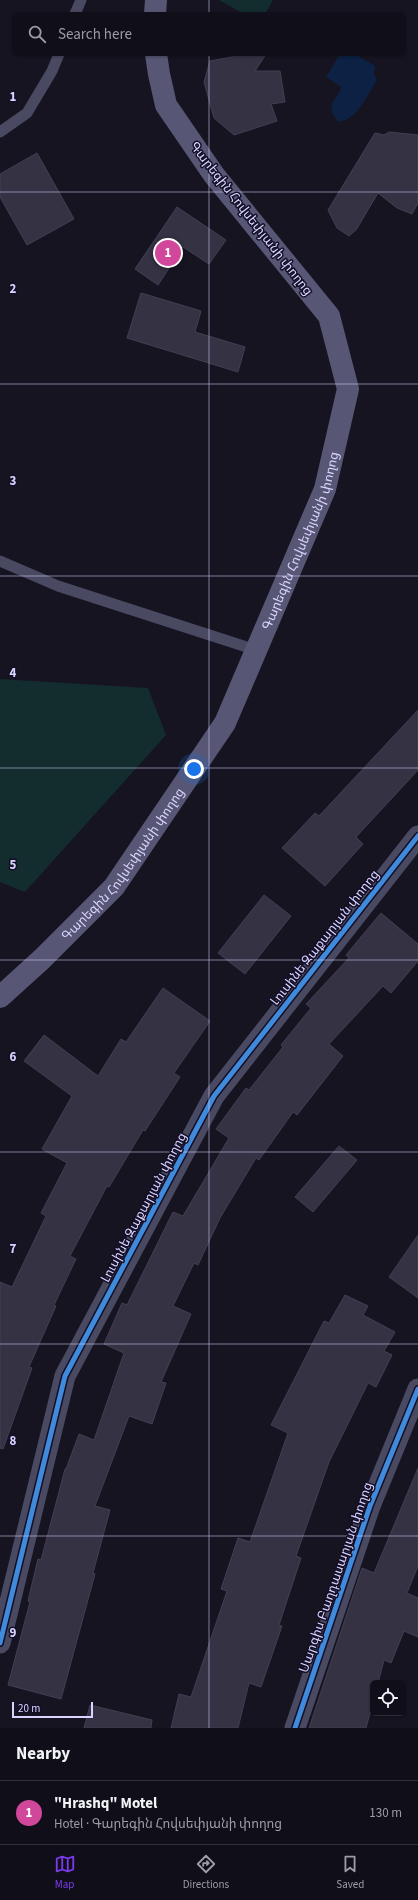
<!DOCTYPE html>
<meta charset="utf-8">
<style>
body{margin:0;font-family:"Source Sans 3","Noto Sans Armenian",sans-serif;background:#1e1d26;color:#f1f3f6}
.controls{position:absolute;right:12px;bottom:12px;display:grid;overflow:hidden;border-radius:6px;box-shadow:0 1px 3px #0004}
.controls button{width:36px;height:36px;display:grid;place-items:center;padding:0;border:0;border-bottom:1px solid #302f38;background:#100f19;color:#f1f3f6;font:20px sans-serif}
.scale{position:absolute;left:12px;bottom:10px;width:81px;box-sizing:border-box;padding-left:4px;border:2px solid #d9d4ff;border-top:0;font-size:11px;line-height:14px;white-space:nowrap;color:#d9d4ff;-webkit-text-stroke:3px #130f26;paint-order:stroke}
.you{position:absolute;left:194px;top:769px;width:14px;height:14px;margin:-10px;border:3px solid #fff;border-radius:50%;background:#1a73e8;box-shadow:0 0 0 6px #1a73e833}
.badge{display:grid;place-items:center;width:26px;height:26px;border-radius:50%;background:#7c3aed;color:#fff;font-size:13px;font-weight:700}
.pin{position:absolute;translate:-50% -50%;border:2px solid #fff;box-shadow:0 1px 4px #0006}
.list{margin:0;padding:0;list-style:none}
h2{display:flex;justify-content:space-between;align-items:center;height:52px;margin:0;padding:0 16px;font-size:17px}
h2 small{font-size:13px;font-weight:400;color:#9c9ca2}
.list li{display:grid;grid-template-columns:26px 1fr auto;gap:12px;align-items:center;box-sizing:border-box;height:64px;padding:0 16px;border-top:1px solid #302f38}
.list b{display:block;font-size:15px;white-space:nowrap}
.list p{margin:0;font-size:13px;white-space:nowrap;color:#9c9ca2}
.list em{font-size:13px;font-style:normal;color:#9c9ca2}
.icon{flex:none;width:22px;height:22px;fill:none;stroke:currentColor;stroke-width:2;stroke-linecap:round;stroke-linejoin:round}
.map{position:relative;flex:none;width:418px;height:1728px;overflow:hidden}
.search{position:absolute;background:#100f19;box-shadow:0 1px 3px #0004;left:12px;right:12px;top:12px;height:44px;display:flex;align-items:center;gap:10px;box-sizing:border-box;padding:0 14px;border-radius:6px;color:#9c9ca2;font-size:15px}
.sheet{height:116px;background:#100f19}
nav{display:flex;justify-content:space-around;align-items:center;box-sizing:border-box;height:56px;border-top:1px solid #302f38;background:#100f19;font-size:11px;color:#9c9ca2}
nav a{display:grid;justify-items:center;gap:2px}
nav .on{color:#7c3aed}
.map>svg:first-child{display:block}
.green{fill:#132c2d}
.water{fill:#0d2144}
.building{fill:#343243;stroke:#433f54}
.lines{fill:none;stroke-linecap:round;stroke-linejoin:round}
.lane{stroke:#4a4962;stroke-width:11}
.street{stroke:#4a4962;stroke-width:21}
.secondary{stroke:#575674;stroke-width:22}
.cycleway-casing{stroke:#130f26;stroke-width:8}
.cycleway{stroke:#408adc;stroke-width:5}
.grid{fill:none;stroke:#d9d4ff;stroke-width:1;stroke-opacity:0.55}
.labels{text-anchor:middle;stroke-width:3;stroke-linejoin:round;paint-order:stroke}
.street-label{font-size:13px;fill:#d9d4ff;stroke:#130f26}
.grid-label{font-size:13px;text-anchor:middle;font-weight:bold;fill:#d9d4ff;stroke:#130f26;stroke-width:3;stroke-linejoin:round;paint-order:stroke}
</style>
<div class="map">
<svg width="418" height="1728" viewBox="0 0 418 1728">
<rect width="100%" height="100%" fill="#161421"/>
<path class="green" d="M219 0H273L265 14H244Z
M0 679 148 688 166 735 25 892 0 882Z"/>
<path class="water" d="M340 54H355L375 66 374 74 377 80C369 93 354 124 338 121 326 107 333 103 341 89L340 86 326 77Z"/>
<path class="building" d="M234 54H266L255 71H280L285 102 271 104 277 121 234 135 214 118 204 82 210 61 232 57Z
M389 132 418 135V203L412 214 397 208 378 193 356 230 349 236 337 228 328 210 375 133 384 135Z
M37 153 74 219 27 245 0 197V174Z
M177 207 226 240 209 264 183 247 158 285 135 269Z
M141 293 201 311 195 332 245 347 238 372 127 338Z
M418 710V770L356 837 363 844 325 886 282 848 315 813 319 816Z
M264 895 291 916 245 974 218 953Z
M381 913 418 944V961L391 993 383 986 329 1044 343 1056 297 1115 293 1112 259 1160 256 1158 220 1218 198 1265 194 1263 173 1306 191 1314 161 1382 166 1383 152 1424 129 1416 95 1506 110 1510 93 1573 95 1574 61 1699 8 1685 30 1602 28 1601 38 1559 41 1560 65 1469H66L79 1434 94 1440 124 1353 104 1344 122 1303 127 1305 173 1212 183 1216 229 1138 216 1129 246 1088 249 1090 283 1047 281 1045 311 1008 306 1004 349 958 346 955Z
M163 988 210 1021 174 1073 180 1077 145 1131 143 1130 109 1187 107 1186 70 1256 76 1259 54 1305 56 1306 29 1367 32 1368 3 1449 0 1448V1282L12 1287 46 1216 41 1213 67 1163 42 1149 72 1096 24 1061 44 1035 98 1076 121 1039 126 1042Z
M339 1146 357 1160 313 1212 295 1197Z
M418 1235V1298L389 1277Z
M345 1295 368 1306 363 1315 395 1332 384 1351 392 1355 376 1387 368 1383 329 1462 296 1556 301 1558 279 1625 282 1626 261 1687 249 1683 238 1728H171L179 1694 191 1697 227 1591 221 1589 238 1538 250 1542 288 1433 271 1425 324 1321 329 1323Z
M418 1468V1566L407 1593 418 1598V1637L404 1631 391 1663 384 1660 378 1683H373V1702L366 1728H309L362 1568 374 1573Z
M90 1705 152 1720 151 1728H84Z"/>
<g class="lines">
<path class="lane" d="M75 14 81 0
M0 132 27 113 52 71 59 54
M0 561 58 586 256 650"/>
<path class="street" d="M0 1643 65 1376 214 1096 418 836
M295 1728 370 1506 418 1389"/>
<g class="secondary">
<path d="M155 14 156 0"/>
<path id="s1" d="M0 997 42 959 114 887 225 723 325 489 348 389 329 316 214 175 166 105 159 74 156 54"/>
</g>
<defs>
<path id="cycleway" d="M0 1643 65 1376 214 1096 418 836
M295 1728 370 1506 418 1389"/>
</defs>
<use href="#cycleway" class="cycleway-casing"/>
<use href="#cycleway" class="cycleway"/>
</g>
<path class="grid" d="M209 0V14M209 54V1728M0 192H418M0 384H418M0 576H418M0 768H418M0 960H418M0 1152H418M0 1344H418M0 1536H418"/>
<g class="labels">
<g class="street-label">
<text transform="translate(252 218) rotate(52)" y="5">Գարեգին Հովսեփյանի փողոց</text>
<text dy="5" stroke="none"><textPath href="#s1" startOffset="554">Գարեգին Հովսեփյանի փողոց</textPath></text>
<text dy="5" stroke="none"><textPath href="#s1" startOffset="182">Գարեգին Հովսեփյանի փողոց</textPath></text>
<text transform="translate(324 937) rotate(-52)" y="5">Լուսինե Զաքարյան փողոց</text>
<text transform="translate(143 1207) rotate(-62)" y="5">Լուսինե Զաքարյան փողոց</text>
<text transform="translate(335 1577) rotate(-71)" y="5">Սարգիս Բաղդասարյան փողոց</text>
</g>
</g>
<g class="grid-label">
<text x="13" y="101">1</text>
<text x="13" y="293">2</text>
<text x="13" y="485">3</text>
<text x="13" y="677">4</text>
<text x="13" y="869">5</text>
<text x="13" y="1061">6</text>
<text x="13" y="1253">7</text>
<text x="13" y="1445">8</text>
<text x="13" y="1637">9</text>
</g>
</svg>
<div class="controls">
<button><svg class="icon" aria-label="locate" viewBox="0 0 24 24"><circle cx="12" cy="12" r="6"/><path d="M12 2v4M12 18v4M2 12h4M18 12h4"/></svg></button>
</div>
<div class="scale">20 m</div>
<div class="you"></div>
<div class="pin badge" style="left:168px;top:253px;background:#d1479c">1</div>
<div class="search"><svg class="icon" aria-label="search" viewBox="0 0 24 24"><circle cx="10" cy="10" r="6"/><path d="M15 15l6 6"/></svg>Search here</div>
</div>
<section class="sheet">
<h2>Nearby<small></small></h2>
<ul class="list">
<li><span class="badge" style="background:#d1479c">1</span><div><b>&quot;Hrashq&quot; Motel</b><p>Hotel · Գարեգին Հովսեփյանի փողոց</p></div><em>130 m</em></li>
</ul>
</section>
<nav>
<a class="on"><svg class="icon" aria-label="map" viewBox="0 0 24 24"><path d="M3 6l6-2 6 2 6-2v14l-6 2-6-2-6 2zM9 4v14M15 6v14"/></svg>Map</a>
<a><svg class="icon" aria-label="directions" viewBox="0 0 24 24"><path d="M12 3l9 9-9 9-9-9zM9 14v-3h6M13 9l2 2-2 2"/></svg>Directions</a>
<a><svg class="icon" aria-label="saved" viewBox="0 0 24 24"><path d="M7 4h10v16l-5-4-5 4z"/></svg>Saved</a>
</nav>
